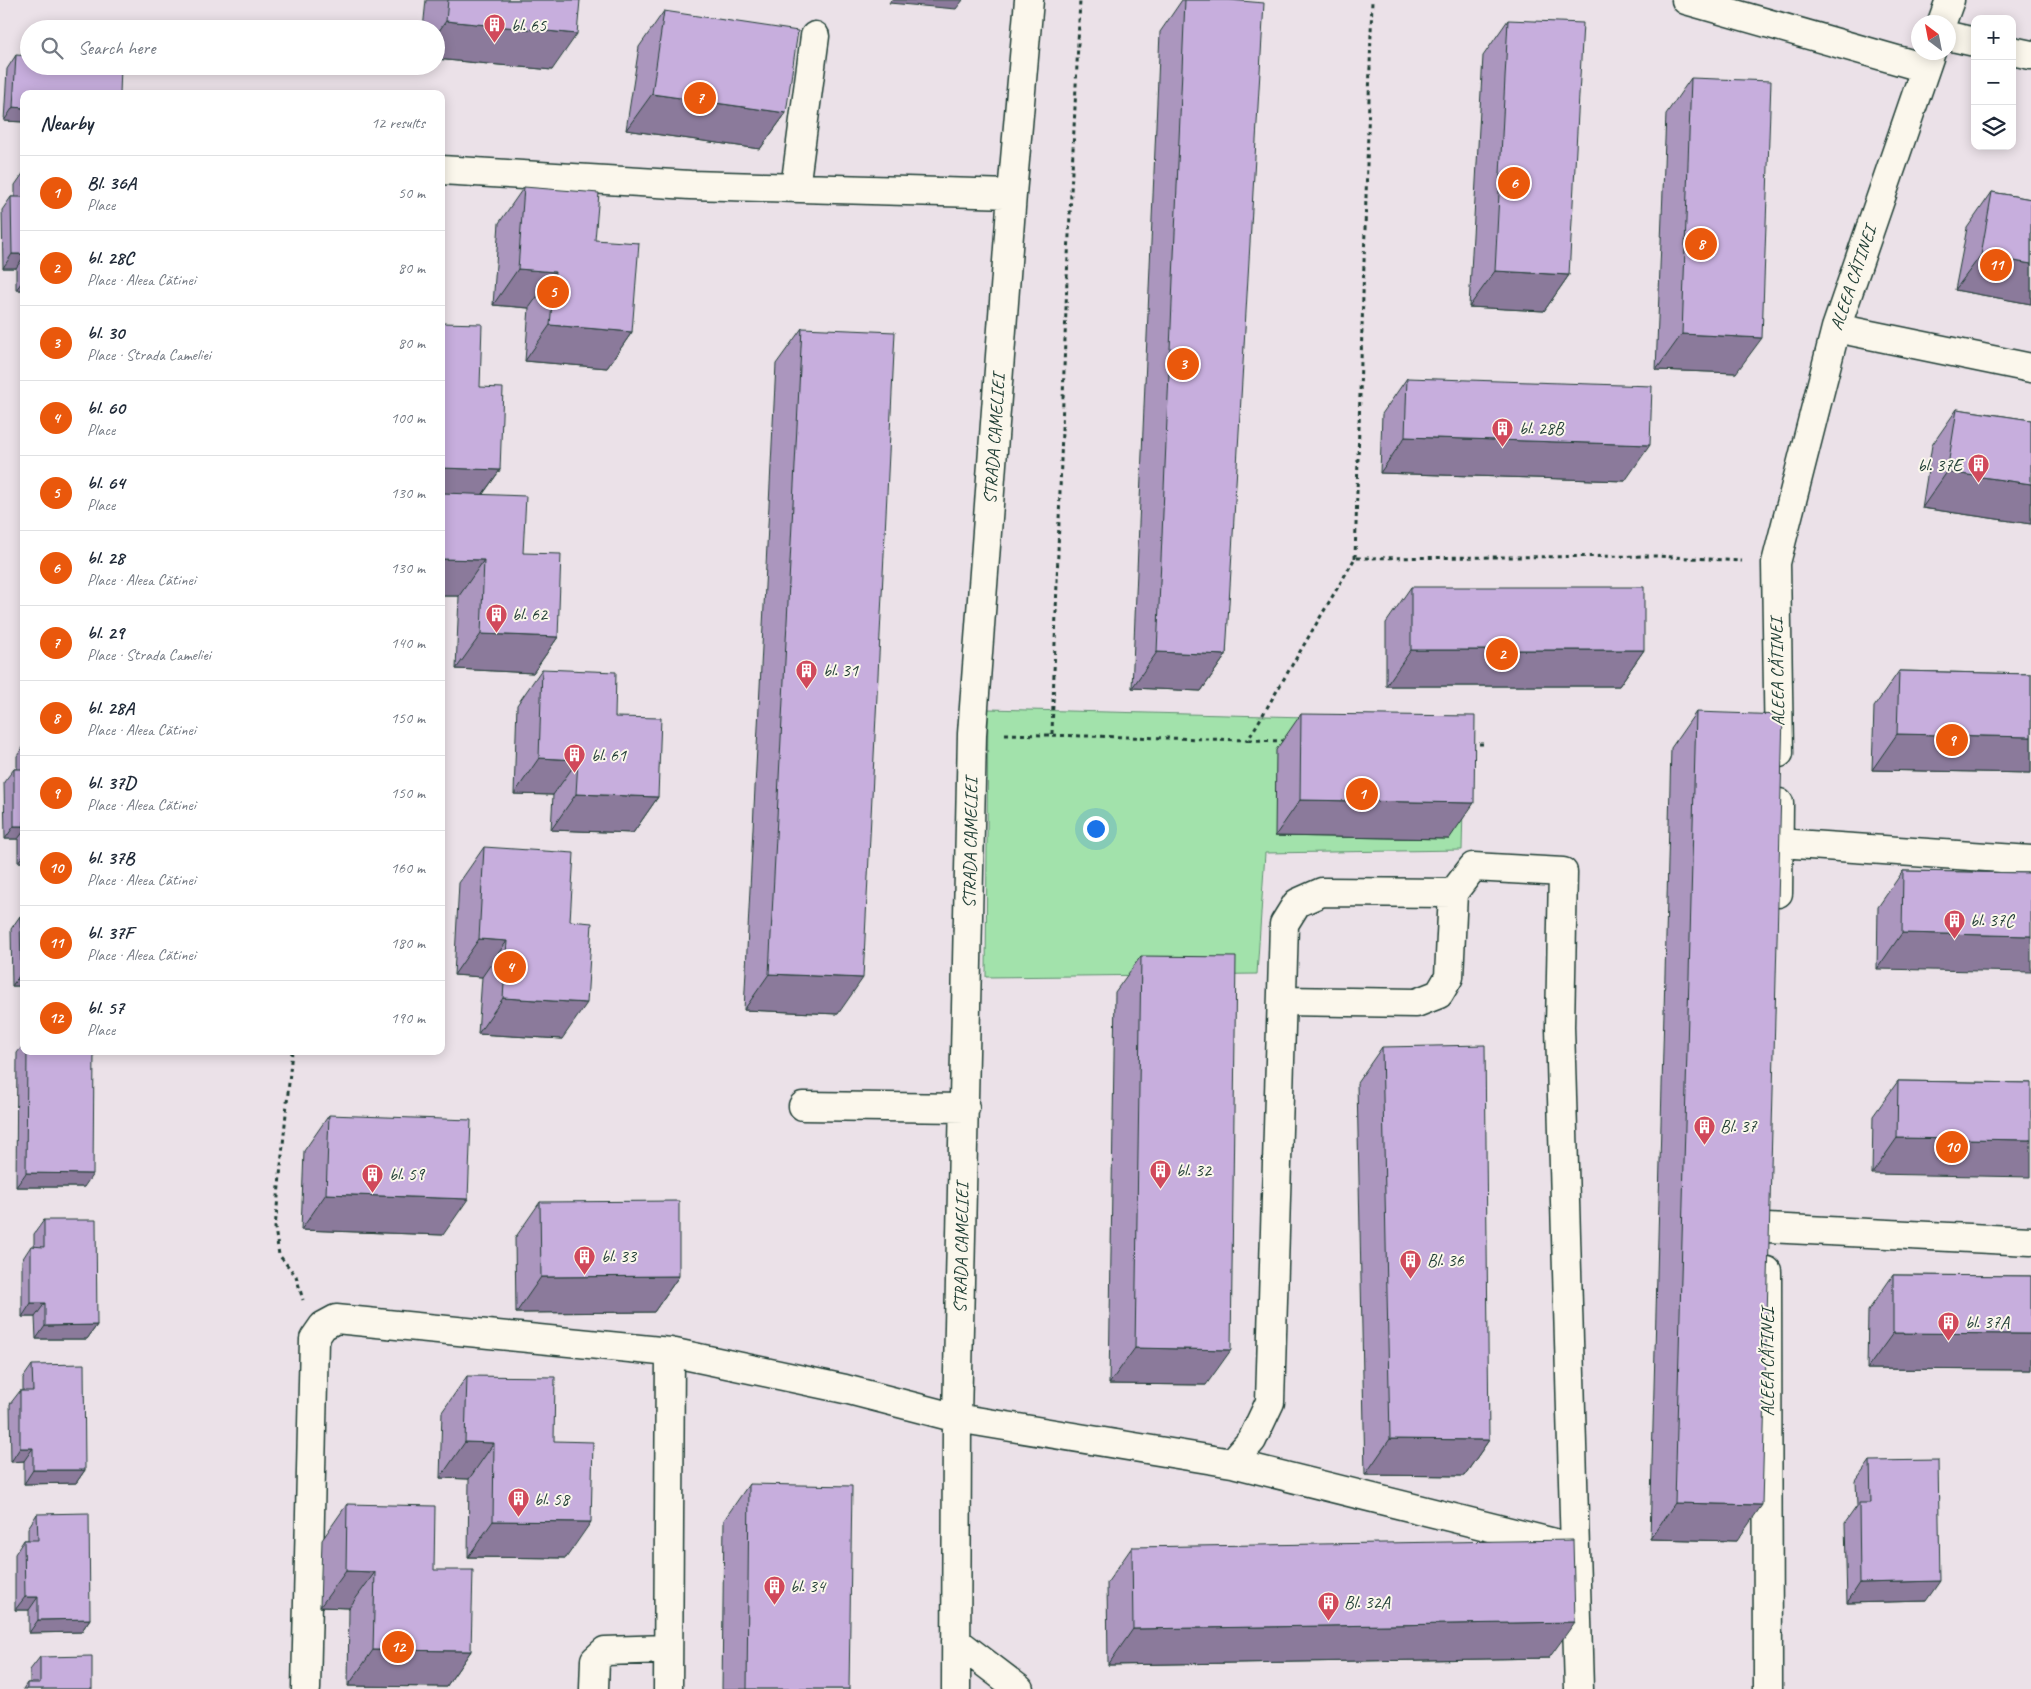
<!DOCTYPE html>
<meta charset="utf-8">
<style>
body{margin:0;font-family:Caveat,sans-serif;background:#f2f2f3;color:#1f2937}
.controls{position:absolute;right:15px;top:15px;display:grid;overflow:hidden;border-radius:10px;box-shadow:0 2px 12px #0003}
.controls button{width:45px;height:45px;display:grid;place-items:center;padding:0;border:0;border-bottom:1px solid #e0e1e3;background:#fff;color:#1f2937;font:25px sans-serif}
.compass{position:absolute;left:1911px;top:15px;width:45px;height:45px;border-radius:50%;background:#fff;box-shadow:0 2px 12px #0003;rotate:328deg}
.you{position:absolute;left:1095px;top:828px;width:18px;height:18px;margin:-12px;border:4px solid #fff;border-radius:50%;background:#1a73e8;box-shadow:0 0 0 8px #1a73e833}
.badge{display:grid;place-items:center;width:32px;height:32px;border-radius:50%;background:#ea580c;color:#fff;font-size:16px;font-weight:700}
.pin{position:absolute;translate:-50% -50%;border:2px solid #fff;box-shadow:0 1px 5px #0006}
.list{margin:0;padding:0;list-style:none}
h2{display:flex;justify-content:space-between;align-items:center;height:65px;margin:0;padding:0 20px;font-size:21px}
h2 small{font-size:16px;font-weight:400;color:#747a83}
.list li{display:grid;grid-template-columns:32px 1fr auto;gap:15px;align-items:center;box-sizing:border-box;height:75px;padding:0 20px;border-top:1px solid #e0e1e3}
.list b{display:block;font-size:19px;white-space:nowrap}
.list p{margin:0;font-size:16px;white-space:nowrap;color:#747a83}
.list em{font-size:16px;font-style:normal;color:#747a83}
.icon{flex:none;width:28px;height:28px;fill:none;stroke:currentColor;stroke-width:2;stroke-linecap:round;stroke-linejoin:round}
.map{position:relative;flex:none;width:2031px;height:1689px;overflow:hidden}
.search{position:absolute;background:#fff;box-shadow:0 2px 12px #0003;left:20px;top:20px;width:425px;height:55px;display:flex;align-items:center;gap:12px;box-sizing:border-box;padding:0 18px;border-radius:28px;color:#747a83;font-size:19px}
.panel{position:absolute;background:#fff;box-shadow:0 2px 12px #0003;left:20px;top:90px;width:425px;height:965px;border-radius:10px}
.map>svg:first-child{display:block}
.green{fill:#a2e2ab;stroke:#609070}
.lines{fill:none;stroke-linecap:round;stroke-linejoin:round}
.minor-casing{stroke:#1f3d34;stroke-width:31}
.path{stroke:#1f3d34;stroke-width:3;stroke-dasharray:4 4;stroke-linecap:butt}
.minor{stroke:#fbf7ec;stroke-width:28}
.wall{fill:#ab96be;stroke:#1f3d34}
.shaded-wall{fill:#8b7a9b;stroke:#1f3d34}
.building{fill:#c7aedd;stroke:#1f3d34}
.labels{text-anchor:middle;stroke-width:4;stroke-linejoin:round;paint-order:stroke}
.poi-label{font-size:18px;fill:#1f3d34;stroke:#fbf7ec;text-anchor:start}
.street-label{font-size:18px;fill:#1f3d34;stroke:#fbf7ec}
</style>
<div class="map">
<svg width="2031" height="1689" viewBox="0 0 2031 1689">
<rect width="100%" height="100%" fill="#ebe1e8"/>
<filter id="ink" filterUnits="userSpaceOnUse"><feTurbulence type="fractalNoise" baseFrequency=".02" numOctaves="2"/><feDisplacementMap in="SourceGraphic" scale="10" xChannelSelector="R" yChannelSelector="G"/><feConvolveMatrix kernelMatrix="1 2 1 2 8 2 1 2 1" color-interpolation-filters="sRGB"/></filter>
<g filter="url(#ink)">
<path class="green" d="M988 709 1465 721 1462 850 1265 853 1257 974 986 977Z"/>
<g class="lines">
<defs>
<path id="minor" d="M1686 0 1925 68
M1942 22 1950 0
M1948 36 1975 42
M2012 51 2031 55
M441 170 690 185 1012 194
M795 188 815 36
M1836 328 2031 368
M1779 753 1776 563 1836 328 1931 52
M1780 843 2031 860
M1778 893 1779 803
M1282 1001 1416 1003 1439 994 1449 977 1453 893
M803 1106 965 1108
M1767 1228 2031 1241
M1767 1271 1768 1689
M1232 1463 1252 1440 1270 1402 1284 924 1297 903 1322 892 1453 893 1473 867 1563 872 1560 1027 1579 1689
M956 1641 1019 1689
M306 1689 314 1339 323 1326 336 1319 670 1352
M594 1689 595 1660 605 1651 668 1649
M668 1689 670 1352 845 1389 957 1418 1232 1463 1575 1548
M956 1689 957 1418 972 734 1012 194 1029 0"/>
</defs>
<use href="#minor" class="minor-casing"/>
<path class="path" d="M1355 558 1372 0
M1005 734 1248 740 1355 558 1656 556 1742 561
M1052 734 1067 278 1080 0
M1249 740 1285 741
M1471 744H1483
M292 1051 275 1228 279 1255 296 1276 303 1300"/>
<use href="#minor" class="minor"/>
</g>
<path class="wall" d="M426 0H580L552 70 436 59V29H423Z
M1182 0H1229L1226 655 1201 691 1132 688 1160 32Z
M664 11 786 113 760 149 626 130 639 47Z
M1508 20 1569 275 1544 311 1469 307 1483 56Z
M16 55 24 94V122L4 121 7 69Z
M1691 78 1736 373 1656 370 1666 114Z
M24 172V290H16V268H3L2 210 11 197H15V185Z
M524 187 595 240 632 332 607 368 525 361 529 308 493 305 499 223Z
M1992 192 2031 199V304L1955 290 1967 228Z
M441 323 480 387 500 470 483 494 523 553 558 637 533 673 456 669 459 596H441Z
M802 328 838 1014 744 1010 776 364Z
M1407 378 1625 481 1380 473 1382 414Z
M1957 409 2031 420V524L1922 508 1932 445Z
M1411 587 1644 650 1619 686H1386V623Z
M542 669 615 717 658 797 633 833 551 830 553 795 514 794 517 705Z
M1899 671 2031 674V773L1872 770 1874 707Z
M1696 712 1737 1541 1650 1539 1671 748Z
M1301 714 1449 839 1275 836 1276 750Z
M24 746V862H18V839H5L4 782 14 769H17V756Z
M484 847 562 1039 478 1034 482 977 454 975 459 883Z
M1903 871 2031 873 1877 969 1878 907Z
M20 916 24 986H12L11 929Z
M1141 956 1206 1385 1109 1384 1115 992Z
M24 1044V1051H94L84 1187H16L17 1053Z
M1382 1047 1489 1440 1464 1476 1365 1475 1357 1083Z
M1898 1081 2031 1083 1872 1174 1873 1116Z
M329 1115 443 1235 301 1230 304 1151Z
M540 1202 679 1276 654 1312 516 1313 515 1238Z
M44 1220 97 1325 87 1339H36L35 1317H22V1260L31 1246 34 1247V1234Z
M1893 1275 2031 1276V1370L1867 1369 1868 1311Z
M32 1365 85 1470 76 1483 24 1484V1461L11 1462 10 1404 20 1391H23V1378Z
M467 1376 554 1441 566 1558 468 1557 469 1479 440 1478 442 1412Z
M1870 1461 1926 1601 1847 1603 1845 1523 1857 1506 1856 1481Z
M749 1484 849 1689H722L724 1520Z
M347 1504 434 1570 471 1651 446 1687 348 1686 349 1608 320 1607 322 1540Z
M37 1514 90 1619 81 1632 29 1633V1610H15V1554L24 1540H28V1528Z
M1132 1547 1549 1658 1108 1665 1107 1583Z
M40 1657 92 1689H23L27 1683H30V1670Z"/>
<path class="shaded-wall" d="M891 0H963L956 9 889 3Z
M446 21 577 34 552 70 436 59V35Z
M652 94 786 113 760 149 626 130Z
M13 107 24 108V122L4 121Z
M12 254H24V256L16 268H3Z
M1981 255 2031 264V304L1955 290Z
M518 269 555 272 529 308 493 305Z
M1495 271 1569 275 1544 311 1469 307Z
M24 279V290H16Z
M550 325 632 332 607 368 525 361Z
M1682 334 1762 338 1736 373 1656 370Z
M1405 437 1650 445 1625 481 1380 473Z
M441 468 500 470 474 506 443 493 441 495Z
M1947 472 2031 484V524L1922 508Z
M441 559 484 560 459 596H441Z
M481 634 558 637 533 673 456 669Z
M1411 650H1644L1619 686H1386Z
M1157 652 1226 655 1201 691 1132 688Z
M1897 734 2031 737V773L1872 770Z
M539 758 578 760 553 795 514 794Z
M576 794 658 797 633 833 551 830Z
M1300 800 1474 803 1449 839 1275 836Z
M14 826H24V831L18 839H5Z
M24 854V862H18Z
M1902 933 2031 936V972L1877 969Z
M479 939 507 941 482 977 454 975Z
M21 973H24V986H12Z
M769 974 863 978 838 1014 744 1010Z
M503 998 587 1003 562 1039 478 1034Z
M1897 1138 2031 1140V1177L1872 1174Z
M26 1173 93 1174 84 1187H16Z
M326 1194 468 1199 443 1235 301 1230Z
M679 1276 654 1312 516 1313 541 1277Z
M31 1303H45L35 1317H22Z
M97 1325 87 1339H36L45 1326Z
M1893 1333 2031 1334V1370L1867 1369Z
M1135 1348 1231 1350 1206 1385 1109 1384Z
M1390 1439 1489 1440 1464 1476 1365 1475Z
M465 1442 494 1443 469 1479 440 1478Z
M20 1448H33L24 1461 11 1462Z
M33 1470H85L76 1483 24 1484Z
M1675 1503 1762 1505 1737 1541 1650 1539Z
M493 1521 591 1522 566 1558 468 1557Z
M346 1571 375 1572 349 1608 320 1607Z
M1940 1581 1926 1601 1847 1603 1860 1583Z
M25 1597H38L29 1610H15Z
M90 1619 81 1632 29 1633 38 1620Z
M1575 1622 1549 1658 1108 1665 1133 1629Z
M373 1650 471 1651 446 1687 348 1686Z"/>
<path class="building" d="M448 0H580L577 34 446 21Z
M1185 0H1229L1264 3 1226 655 1157 652Z
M664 11 798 31 786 113 652 94Z
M1508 20 1583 23 1569 275 1495 271Z
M16 55 29 56V66H121L120 94H24V108L13 107Z
M1691 78 1771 81 1762 338 1682 334Z
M524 187 599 193 595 240 639 243 632 332 550 325 555 272 518 269Z
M1992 192 2031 199V264L1981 255Z
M11 197H24V254H12Z
M441 323 482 324 480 387 503 388 500 470 441 468Z
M802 328 895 332 863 978 769 974Z
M1407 378 1652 386 1650 445 1405 437Z
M1957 409 2031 420V484L1947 472Z
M443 493 526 496 523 553 561 554 558 637 481 634 484 560 441 559V528Z
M1411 587H1644V650H1411Z
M542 669 616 672 615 717 661 718 658 797 576 794 578 760 539 758Z
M1899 671 2031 674V737L1897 734Z
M1696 712 1783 715 1762 1505 1675 1503Z
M1301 714 1475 716 1474 803 1300 800Z
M14 769H24V826H14Z
M484 847 574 853 570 921 592 923 587 1003 503 998 507 941 479 939Z
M1903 871 2031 873V936L1902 933Z
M20 916H24V973H21Z
M1141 956 1236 957 1231 1350 1135 1348Z
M1485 1045 1489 1440 1390 1439 1382 1047Z
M27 1051H94L93 1174 26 1173Z
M1898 1081 2031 1083V1140L1897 1138Z
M329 1115 471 1120 468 1199 326 1194Z
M679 1201V1276L541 1277 540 1202Z
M44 1220H96L97 1325 45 1326V1303H31V1246L44 1247Z
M1893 1275 2031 1276V1334L1893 1333Z
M84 1364 85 1470H33V1448H20V1391H33L32 1365Z
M467 1376 555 1377 554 1441 593 1442 591 1522 493 1521 494 1443 465 1442Z
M1938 1460 1940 1581 1860 1583 1859 1503H1871L1870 1461Z
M749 1484 852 1486 849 1689H747Z
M347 1504 435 1506 434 1570H473L471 1651 373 1650 375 1572 346 1571Z
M89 1513 90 1619 38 1620V1597H25L24 1540H38L37 1514Z
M1573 1540 1575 1622 1133 1629 1132 1547Z
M92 1656V1689H27V1683H40V1657Z"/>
</g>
<defs>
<symbol id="building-pin" viewBox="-11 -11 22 30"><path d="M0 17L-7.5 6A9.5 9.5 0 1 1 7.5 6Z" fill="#d1495b" stroke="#fbf7ec"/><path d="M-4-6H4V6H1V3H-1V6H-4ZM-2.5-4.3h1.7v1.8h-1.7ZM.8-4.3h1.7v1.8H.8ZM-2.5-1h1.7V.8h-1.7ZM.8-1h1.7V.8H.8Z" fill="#fff"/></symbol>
</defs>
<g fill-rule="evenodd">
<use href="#building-pin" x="482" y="12" width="25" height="34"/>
<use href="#building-pin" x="1490" y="416" width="25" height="34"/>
<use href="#building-pin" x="1966" y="452" width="25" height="34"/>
<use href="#building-pin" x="484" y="602" width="25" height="34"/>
<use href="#building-pin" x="794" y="658" width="25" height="34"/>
<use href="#building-pin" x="562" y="742" width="25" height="34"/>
<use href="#building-pin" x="1942" y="908" width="25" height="34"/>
<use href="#building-pin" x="1692" y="1114" width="25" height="34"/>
<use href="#building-pin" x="1148" y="1158" width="25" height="34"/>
<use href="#building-pin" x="360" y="1162" width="25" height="34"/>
<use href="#building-pin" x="572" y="1244" width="25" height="34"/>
<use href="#building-pin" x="1398" y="1248" width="25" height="34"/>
<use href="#building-pin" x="1936" y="1310" width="25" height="34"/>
<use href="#building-pin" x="506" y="1486" width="25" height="34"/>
<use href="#building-pin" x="762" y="1574" width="25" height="34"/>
<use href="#building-pin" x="1316" y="1590" width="25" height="34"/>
</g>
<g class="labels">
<g class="poi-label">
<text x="511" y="31">bl. 65</text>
<text x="1519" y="434">bl. 28B</text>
<text x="1962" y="471" text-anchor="end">bl. 37E</text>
<text x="512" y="620">bl. 62</text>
<text x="823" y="676">bl. 31</text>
<text x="591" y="761">bl. 61</text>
<text x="1970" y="926">bl. 37C</text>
<text x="1720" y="1132">Bl. 37</text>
<text x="1176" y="1176">bl. 32</text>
<text x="389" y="1180">bl. 59</text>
<text x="601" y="1262">bl. 33</text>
<text x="1427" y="1266">Bl. 36</text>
<text x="1965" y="1328">bl. 37A</text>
<text x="534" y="1505">bl. 58</text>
<text x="790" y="1592">bl. 34</text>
<text x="1344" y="1608">Bl. 32A</text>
</g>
<g class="street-label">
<text transform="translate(1853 278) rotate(-71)" y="6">ALEEA CĂTINEI</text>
<text transform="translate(994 439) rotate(-86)" y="6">STRADA CAMELIEI</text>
<text transform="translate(1777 672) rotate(-91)" y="6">ALEEA CĂTINEI</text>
<text transform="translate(970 843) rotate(-89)" y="6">STRADA CAMELIEI</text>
<text transform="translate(961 1248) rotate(-89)" y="6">STRADA CAMELIEI</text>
<text transform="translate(1767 1362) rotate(-90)" y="6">ALEEA CĂTINEI</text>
</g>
</g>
</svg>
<div class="controls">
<button>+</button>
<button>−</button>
<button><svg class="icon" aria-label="layers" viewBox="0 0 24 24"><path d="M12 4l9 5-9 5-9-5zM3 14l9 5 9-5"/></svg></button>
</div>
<svg class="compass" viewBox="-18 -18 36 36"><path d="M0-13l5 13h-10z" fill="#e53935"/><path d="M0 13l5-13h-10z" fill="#747a83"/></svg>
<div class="you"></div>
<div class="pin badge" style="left:1362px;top:794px">1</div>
<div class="pin badge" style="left:1502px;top:654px">2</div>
<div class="pin badge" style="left:1183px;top:364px">3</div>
<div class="pin badge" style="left:510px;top:967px">4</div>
<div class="pin badge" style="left:553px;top:292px">5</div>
<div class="pin badge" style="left:1514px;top:183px">6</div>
<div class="pin badge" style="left:700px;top:98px">7</div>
<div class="pin badge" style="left:1701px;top:244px">8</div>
<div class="pin badge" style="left:1952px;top:740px">9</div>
<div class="pin badge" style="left:1952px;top:1147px">10</div>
<div class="pin badge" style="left:1996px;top:265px">11</div>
<div class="pin badge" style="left:398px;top:1647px">12</div>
<div class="search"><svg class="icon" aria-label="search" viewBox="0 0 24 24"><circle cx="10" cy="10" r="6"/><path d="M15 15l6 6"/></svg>Search here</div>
<section class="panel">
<h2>Nearby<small>12 results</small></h2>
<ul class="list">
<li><span class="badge">1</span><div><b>Bl. 36A</b><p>Place</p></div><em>50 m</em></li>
<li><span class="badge">2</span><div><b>bl. 28C</b><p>Place · Aleea Cătinei</p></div><em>80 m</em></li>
<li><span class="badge">3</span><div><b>bl. 30</b><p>Place · Strada Cameliei</p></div><em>80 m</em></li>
<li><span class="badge">4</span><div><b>bl. 60</b><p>Place</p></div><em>100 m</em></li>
<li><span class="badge">5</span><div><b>bl. 64</b><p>Place</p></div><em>130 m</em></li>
<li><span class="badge">6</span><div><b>bl. 28</b><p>Place · Aleea Cătinei</p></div><em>130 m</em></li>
<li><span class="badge">7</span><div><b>bl. 29</b><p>Place · Strada Cameliei</p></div><em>140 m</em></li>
<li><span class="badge">8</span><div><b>bl. 28A</b><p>Place · Aleea Cătinei</p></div><em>150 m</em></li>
<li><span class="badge">9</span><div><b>bl. 37D</b><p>Place · Aleea Cătinei</p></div><em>150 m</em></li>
<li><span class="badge">10</span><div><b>bl. 37B</b><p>Place · Aleea Cătinei</p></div><em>160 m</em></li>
<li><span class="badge">11</span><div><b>bl. 37F</b><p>Place · Aleea Cătinei</p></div><em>180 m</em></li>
<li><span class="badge">12</span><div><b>bl. 57</b><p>Place</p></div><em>190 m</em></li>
</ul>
</section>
</div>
